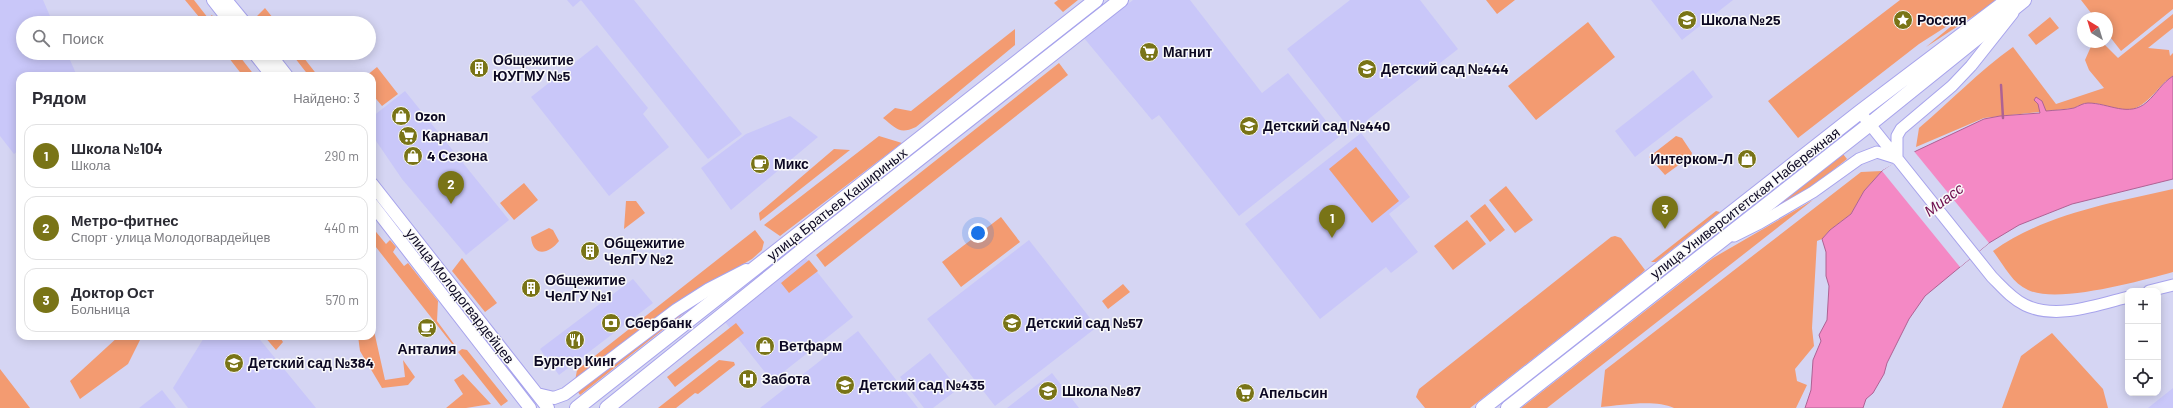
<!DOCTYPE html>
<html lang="ru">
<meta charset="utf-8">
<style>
body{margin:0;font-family:Barlow,sans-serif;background:#f7f7f7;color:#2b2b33}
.controls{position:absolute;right:12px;bottom:12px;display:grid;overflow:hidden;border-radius:8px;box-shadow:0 2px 10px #0003}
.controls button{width:36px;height:36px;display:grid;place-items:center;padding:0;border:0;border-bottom:1px solid #e1e1e2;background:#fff;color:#2b2b33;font:20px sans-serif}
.compass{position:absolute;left:2077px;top:12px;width:36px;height:36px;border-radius:50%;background:#fff;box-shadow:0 2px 10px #0003;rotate:322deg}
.you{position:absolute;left:978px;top:233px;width:14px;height:14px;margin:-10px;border:3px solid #fff;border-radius:50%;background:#1a73e8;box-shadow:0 0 0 6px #1a73e833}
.badge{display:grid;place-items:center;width:26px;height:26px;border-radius:50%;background:#797417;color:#fff;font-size:13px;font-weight:700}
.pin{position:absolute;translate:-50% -33px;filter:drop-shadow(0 1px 2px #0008)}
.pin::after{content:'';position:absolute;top:21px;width:14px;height:12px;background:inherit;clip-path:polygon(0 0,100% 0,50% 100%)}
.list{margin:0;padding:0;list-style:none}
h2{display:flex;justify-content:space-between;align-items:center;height:52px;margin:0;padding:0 16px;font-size:17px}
h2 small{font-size:13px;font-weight:400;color:#7c7c81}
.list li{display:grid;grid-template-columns:26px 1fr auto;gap:12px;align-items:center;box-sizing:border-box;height:64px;margin:0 8px 8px;padding:0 8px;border:1px solid #e1e1e2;border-radius:12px}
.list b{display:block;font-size:15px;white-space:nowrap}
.list p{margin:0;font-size:13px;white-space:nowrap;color:#7c7c81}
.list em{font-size:13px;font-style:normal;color:#7c7c81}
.icon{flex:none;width:22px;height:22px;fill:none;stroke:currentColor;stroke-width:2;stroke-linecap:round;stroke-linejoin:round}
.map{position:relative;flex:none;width:2173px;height:408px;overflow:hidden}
.search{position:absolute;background:#fff;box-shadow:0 2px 10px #0003;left:16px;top:16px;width:360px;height:44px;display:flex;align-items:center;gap:10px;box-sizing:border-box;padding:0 14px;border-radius:22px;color:#7c7c81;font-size:15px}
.panel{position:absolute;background:#fff;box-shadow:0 2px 10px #0003;left:16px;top:72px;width:360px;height:268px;border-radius:12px}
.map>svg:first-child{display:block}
.built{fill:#c9c7f9}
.green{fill:#f39b71}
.water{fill:#f489c5;stroke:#ae6294}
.pier{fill:#d5d5f3}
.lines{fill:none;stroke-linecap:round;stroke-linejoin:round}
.stream{stroke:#ae6294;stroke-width:2.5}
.tertiary-casing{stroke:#a7a3ec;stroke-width:13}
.secondary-casing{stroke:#a7a3ec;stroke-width:14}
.primary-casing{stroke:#a7a3ec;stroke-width:16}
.tertiary{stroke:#fff;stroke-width:11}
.secondary{stroke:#fff;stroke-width:12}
.primary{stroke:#fff;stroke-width:14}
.labels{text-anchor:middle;stroke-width:3;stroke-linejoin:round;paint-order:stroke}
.poi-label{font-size:14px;font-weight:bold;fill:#0c0822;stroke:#f9f9f9;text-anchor:start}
.street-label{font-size:14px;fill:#0c0822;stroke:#f9f9f9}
.water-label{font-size:15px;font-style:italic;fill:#6e0f4e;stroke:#f9f9f9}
</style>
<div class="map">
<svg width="2173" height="408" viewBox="0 0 2173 408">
<rect width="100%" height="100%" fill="#d5d5f3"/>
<path class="built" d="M0 0H43L53 23H23V53H67L77 76H20V149L14 154 0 136Z
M567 0H634L742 134 708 159 581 0 573 7Z
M1133 0H1190L1262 93 1288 73 1339 137 1239 216 1159 115 1152 120 1084 38Z
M1350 0H1420L1458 49 1352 132 1287 49Z
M1651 0H1733L1682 40Z
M597 45 648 108 643 114 669 147 609 196 531 97Z
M1693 70 1713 97 1635 157 1615 131Z
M405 91 509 220 466 255 402 179 372 135V117Z
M790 116 818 137 731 210 701 168 746 134Z
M1361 133 1410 197 1389 214 1418 252 1391 273 1386 267 1320 319 1245 224Z
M1029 240 1097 327 995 406 927 319Z
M806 258 853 317 772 381 725 322Z
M633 279 653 303 559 375 540 349Z
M858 331 918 408H760Z
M205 336H257L316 408H188L173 388Z
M930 353 958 389 933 408H924L900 377Z
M1052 373 1079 408H1007Z
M2173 388V408H2148Z
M162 390 176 408H139Z"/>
<path class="green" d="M185 0H194L208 18 212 15 217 23H204Z
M1058 0H1078L1063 12 1054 3Z
M1486 0H1515L1497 14Z
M1900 0H1998L1926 47 1966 14 1919 44 1798 138 1768 101Z
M2081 0H2173V9L2121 51 2107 33V18H2095Z
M265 8 277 23H258L254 19Z
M2173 14V28L2148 48 2169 50 2170 56 2173 53V76C2158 85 2151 103 2133 109 2118 113 2104 102 2088 103 2084 103 2078 106 2074 108L1984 118 1916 147 1919 128C1951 101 1979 71 2013 47L2056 104 2104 88 2089 70 2085 60 2093 42H2102L2118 58Z
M2050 17 2059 28 2036 45 2028 35Z
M1588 22 1615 57 1536 120 1508 86Z
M1015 29V45L916 127C899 135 896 128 883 118L895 108 911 111Z
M225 53H237L255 76H243Z
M291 53H300L318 76H309Z
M1059 63 1068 75 825 267 816 255Z
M377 67 398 94 382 106 372 94V76H366Z
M879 136 902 143 780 236 764 225Z
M1676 136 1682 138 1692 153 1691 156 1665 175 1649 157Z
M1356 147 1399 201 1372 223 1329 169Z
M834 149 850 150 760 221 759 213Z
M1843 154 1847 159 1813 186 1784 204 1781 203Z
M1882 171 1864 191 1851 214 1830 230 1822 239 1817 241 1812 328 1814 346 1795 369 1797 381 1807 385 1796 408H1674C1655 399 1622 405 1601 407L1605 370 1861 172Z
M524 183 538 200 514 220 500 203Z
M1506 186 1533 220 1515 233 1489 200Z
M2173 189V272C2140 281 2058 304 2028 290 2012 283 2003 264 1993 251 2045 214 2111 203 2173 189Z
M1813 200 1547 408H1521L1713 258Z
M626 201H636L645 213 624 229Z
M1485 204 1505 230 1490 242 1470 216Z
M1716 211 1720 212 1656 262H1651Z
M1001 217 1020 242 961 287 942 262Z
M1467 220 1486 244 1453 270 1434 246Z
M372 227 386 244 390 240 396 247 393 252 404 266 408 263 438 301 437 321 454 344H452L372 242Z
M549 228 553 230 559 241C549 254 533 258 531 237Z
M755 230 764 242 762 250 752 259 717 279 575 381 577 370Z
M1615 236 1621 238 1645 270 1641 274 1470 408H1425L1416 397 1419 389 1611 237Z
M462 258 497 303 485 312 452 271Z
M809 260 818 271 789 293 781 283Z
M1123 284 1130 292 1108 309 1102 301Z
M682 311 684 313 580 395 578 392Z
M372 322 385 380 405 377 403 360 415 377 408 385 382 388 360 351 358 336H372Z
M736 323 744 333 675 387 667 377Z
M2052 333 2103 389 2108 408H2002L2021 356Z
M119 336H142L128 364 80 399 70 381Z
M264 336H279L283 342 276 350Z
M462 349 467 350 508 401 501 406 458 352Z
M719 360 734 362 735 365 698 394 695 393 676 408H658Z
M0 369 30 408H0Z
M463 374 491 404 466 408H446L463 394 454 380Z"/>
<path class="water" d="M2173 76V179L2072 204 2019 225 1989 243 1925 296 1909 319 1887 363 1884 374 1873 393 1866 399 1863 408H1805L1811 390 1813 360 1821 341 1819 335 1827 320 1829 286 1826 276V252L1822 239 1830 230 1851 214 1864 191 1882 171 1916 151 1984 119 2000 116 2040 113 2038 104 2034 100 2036 97 2042 101 2046 111C2055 110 2065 110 2074 108 2079 106 2083 103 2088 103 2109 103 2129 118 2147 102 2157 93 2162 83 2173 76Z"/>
<path class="pier" d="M1913 150 1989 243 1960 267 1882 171Z"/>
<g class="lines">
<path class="stream" d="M2001 85 2003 118"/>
<defs>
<path id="tertiary" d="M1860 112 1992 277C2002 287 2012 299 2025 305 2056 320 2097 305 2128 297
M1897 159V136L1901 129 1952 86 1971 66 2013 13
M1734 236 1760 223 1813 192 1859 159 1877 152 1896 158
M2149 291 2173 285"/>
<path id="secondary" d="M213 0 231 23
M226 0 245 23
M254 53 272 76
M269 53 287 76
M372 184 548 408
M372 204 530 408
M537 394 554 398 565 394 676 310 709 289 746 270"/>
<path id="primary" d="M577 408 1096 0
M607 408 808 246 1121 0
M1483 408 1860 112 2008 0
M1508 408 1870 124 2024 0"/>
</defs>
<use href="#tertiary" class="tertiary-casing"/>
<use href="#secondary" class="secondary-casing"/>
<use href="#primary" class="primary-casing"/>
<use href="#tertiary" class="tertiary"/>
<use href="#secondary" class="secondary"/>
<use href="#primary" class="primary"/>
</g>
<defs>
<symbol id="school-disc" viewBox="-11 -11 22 22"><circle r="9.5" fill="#797417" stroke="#f9f9f9"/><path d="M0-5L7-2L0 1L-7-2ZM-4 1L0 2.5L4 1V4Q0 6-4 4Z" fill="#fff"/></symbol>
<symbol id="sight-disc" viewBox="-11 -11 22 22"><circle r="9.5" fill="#797417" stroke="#f9f9f9"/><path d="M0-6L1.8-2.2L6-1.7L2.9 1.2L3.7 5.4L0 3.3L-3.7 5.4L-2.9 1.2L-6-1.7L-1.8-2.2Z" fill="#fff"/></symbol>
<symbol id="supermarket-disc" viewBox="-11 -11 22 22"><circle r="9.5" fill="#797417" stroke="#f9f9f9"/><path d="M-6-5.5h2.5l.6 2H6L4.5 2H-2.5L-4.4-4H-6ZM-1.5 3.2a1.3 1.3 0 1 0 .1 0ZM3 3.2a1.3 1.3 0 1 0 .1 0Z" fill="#fff"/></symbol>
<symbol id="building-disc" viewBox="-11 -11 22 22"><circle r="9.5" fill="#797417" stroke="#f9f9f9"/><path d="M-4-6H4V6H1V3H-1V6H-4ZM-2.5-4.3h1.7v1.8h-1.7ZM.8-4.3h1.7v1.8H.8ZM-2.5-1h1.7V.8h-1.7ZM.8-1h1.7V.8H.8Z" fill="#fff"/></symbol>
<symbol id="shop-disc" viewBox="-11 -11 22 22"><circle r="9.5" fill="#797417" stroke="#f9f9f9"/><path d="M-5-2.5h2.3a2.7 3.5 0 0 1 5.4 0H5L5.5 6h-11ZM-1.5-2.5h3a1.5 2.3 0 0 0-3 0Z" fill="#fff"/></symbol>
<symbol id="cafe-disc" viewBox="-11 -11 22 22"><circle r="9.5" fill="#797417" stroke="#f9f9f9"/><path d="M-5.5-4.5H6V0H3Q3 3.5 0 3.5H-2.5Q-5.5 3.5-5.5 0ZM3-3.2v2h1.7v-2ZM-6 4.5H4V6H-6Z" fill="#fff"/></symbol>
<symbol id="bank-disc" viewBox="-11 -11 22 22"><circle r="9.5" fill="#797417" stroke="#f9f9f9"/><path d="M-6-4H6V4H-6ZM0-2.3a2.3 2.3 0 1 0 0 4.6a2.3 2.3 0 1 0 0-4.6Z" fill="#fff"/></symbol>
<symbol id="restaurant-disc" viewBox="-11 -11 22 22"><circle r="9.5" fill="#797417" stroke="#f9f9f9"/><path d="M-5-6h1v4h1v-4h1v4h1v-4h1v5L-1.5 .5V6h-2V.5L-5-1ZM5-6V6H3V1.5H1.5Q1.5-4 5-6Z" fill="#fff"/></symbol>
<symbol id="hospital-disc" viewBox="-11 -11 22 22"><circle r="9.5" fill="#797417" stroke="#f9f9f9"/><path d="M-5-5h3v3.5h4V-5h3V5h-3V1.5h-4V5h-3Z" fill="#fff"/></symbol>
</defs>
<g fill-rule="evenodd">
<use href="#school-disc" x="1676" y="9" width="22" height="22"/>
<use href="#sight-disc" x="1892" y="9" width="22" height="22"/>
<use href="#supermarket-disc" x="1138" y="41" width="22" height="22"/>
<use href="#building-disc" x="468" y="57" width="22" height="22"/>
<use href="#school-disc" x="1356" y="58" width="22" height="22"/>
<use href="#shop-disc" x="390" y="105" width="22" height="22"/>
<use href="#school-disc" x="1238" y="115" width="22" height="22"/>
<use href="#supermarket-disc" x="397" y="125" width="22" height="22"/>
<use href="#shop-disc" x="402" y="145" width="22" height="22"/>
<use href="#shop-disc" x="1736" y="148" width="22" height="22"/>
<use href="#cafe-disc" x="749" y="153" width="22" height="22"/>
<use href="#building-disc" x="579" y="240" width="22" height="22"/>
<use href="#building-disc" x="520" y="277" width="22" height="22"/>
<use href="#bank-disc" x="600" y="312" width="22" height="22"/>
<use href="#school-disc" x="1001" y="312" width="22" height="22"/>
<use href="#cafe-disc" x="416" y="317" width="22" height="22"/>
<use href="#restaurant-disc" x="564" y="329" width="22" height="22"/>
<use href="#shop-disc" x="754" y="335" width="22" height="22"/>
<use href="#school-disc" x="223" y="352" width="22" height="22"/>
<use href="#hospital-disc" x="737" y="368" width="22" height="22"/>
<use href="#school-disc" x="834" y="374" width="22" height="22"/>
<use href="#school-disc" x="1037" y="380" width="22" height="22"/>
<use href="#supermarket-disc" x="1234" y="382" width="22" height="22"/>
</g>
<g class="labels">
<g class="poi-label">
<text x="1701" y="25">Школа №25</text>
<text x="1917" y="25">Россия</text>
<text x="1163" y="57">Магнит</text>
<text x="493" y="65">Общежитие<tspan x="493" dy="16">ЮУГМУ №5</tspan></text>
<text x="1381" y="74">Детский сад №444</text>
<text x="415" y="121">Ozon</text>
<text x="1263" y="131">Детский сад №440</text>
<text x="422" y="141">Карнавал</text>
<text x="427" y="161">4 Сезона</text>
<text x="1733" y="164" text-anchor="end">Интерком-Л</text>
<text x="774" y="169">Микс</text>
<text x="604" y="248">Общежитие<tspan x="604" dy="16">ЧелГУ №2</tspan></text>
<text x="545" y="285">Общежитие<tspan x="545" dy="16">ЧелГУ №1</tspan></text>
<text x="625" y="328">Сбербанк</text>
<text x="1026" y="328">Детский сад №57</text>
<text x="779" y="351">Ветфарм</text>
<text x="427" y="354" text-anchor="middle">Анталия</text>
<text x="575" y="366" text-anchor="middle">Бургер Кинг</text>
<text x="248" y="368">Детский сад №384</text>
<text x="762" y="384">Забота</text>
<text x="859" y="390">Детский сад №435</text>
<text x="1062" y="396">Школа №87</text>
<text x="1259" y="398">Апельсин</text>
</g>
<g class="street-label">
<text transform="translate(1745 203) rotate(-38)" y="5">улица Университетская Набережная</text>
<text transform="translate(837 204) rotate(-38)" y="5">улица Братьев Кашириных</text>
<text transform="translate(460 296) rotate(52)" y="5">улица Молодогвардейцев</text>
</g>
<g class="water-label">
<text transform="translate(1944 200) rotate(-37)" y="5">Миасс</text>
</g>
</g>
</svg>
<div class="controls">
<button>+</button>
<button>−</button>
<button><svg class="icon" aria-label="locate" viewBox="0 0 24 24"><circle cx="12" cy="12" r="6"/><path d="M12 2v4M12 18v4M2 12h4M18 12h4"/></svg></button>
</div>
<svg class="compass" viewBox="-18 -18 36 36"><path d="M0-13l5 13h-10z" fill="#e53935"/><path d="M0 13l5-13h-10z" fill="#7c7c81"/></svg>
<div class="you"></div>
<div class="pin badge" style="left:1332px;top:238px">1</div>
<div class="pin badge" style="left:451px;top:204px">2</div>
<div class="pin badge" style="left:1665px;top:229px">3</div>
<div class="search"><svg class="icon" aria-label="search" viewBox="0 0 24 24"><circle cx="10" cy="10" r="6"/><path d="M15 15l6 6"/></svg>Поиск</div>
<section class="panel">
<h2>Рядом<small>Найдено: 3</small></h2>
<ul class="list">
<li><span class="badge">1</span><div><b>Школа №104</b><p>Школа</p></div><em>290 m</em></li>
<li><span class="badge">2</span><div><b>Метро-фитнес</b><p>Спорт · улица Молодогвардейцев</p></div><em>440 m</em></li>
<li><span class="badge">3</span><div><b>Доктор Ост</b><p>Больница</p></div><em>570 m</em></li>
</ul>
</section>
</div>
